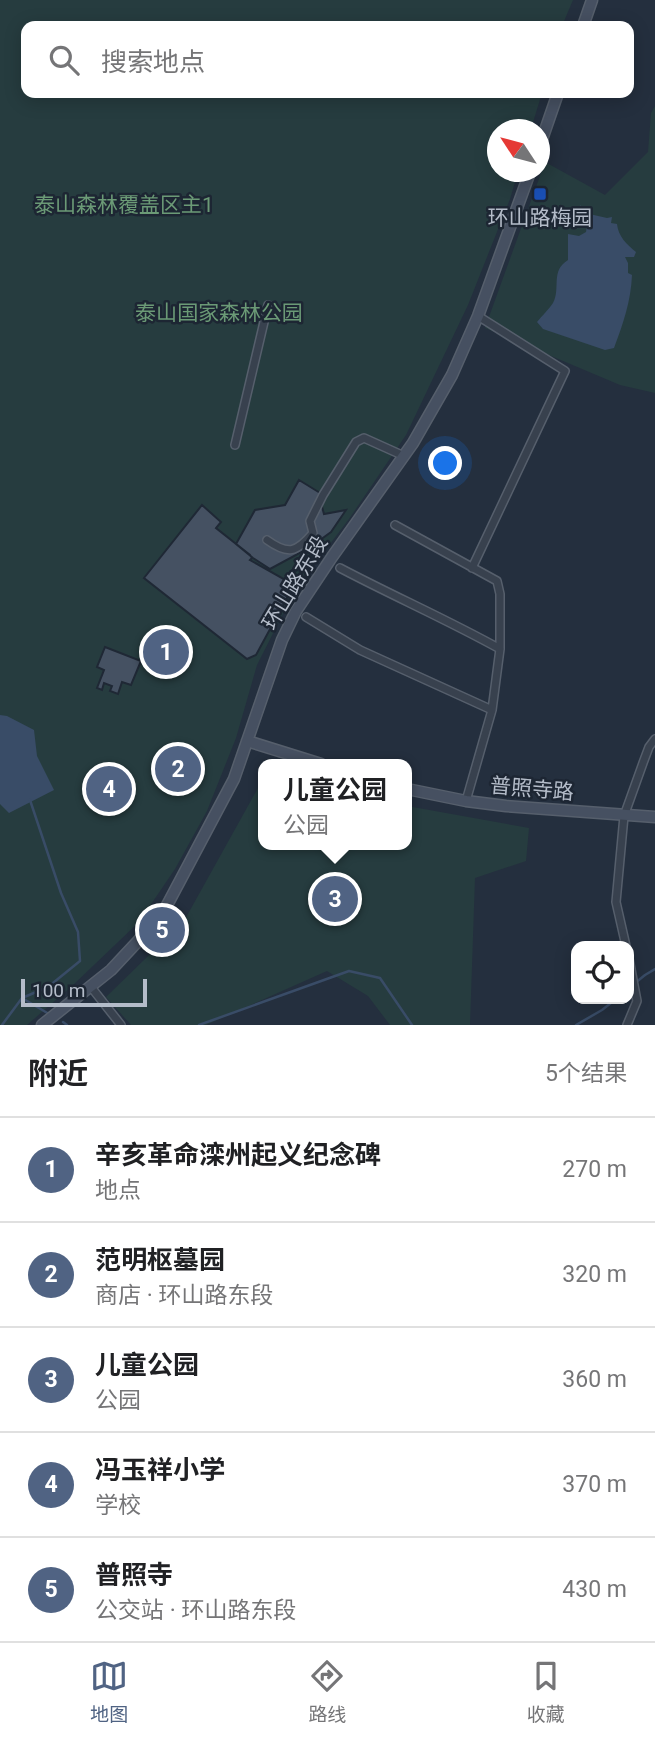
<!DOCTYPE html>
<html lang="zh">
<meta charset="utf-8">
<style>
body{margin:0;font-family:Roboto,"Noto Sans SC",sans-serif;background:#f2f2f2;color:#202124}
.controls{position:absolute;right:21px;bottom:21px;display:grid;overflow:hidden;border-radius:14px;box-shadow:0 4px 18px #0003}
.controls button{width:63px;height:63px;display:grid;place-items:center;padding:0;border:0;border-bottom:2px solid #e0e0e0;background:#fff;color:#202124;font:35px sans-serif}
.compass{position:absolute;left:487px;top:119px;width:63px;height:63px;border-radius:50%;background:#fff;box-shadow:0 4px 18px #0003;rotate:306deg}
.scale{position:absolute;left:21px;bottom:18px;width:126px;box-sizing:border-box;padding-left:7px;border:4px solid #b4bcc9;border-top:0;font-size:19px;line-height:24px;white-space:nowrap;color:#b4bcc9;-webkit-text-stroke:5px #1d2633;paint-order:stroke}
.you{position:absolute;left:446px;top:464px;width:24px;height:24px;margin:-18px;border:5px solid #fff;border-radius:50%;background:#1a73e8;box-shadow:0 0 0 10px #1a73e833}
.badge{display:grid;place-items:center;width:46px;height:46px;border-radius:50%;background:#506383;color:#fff;font-size:23px;font-weight:700}
.pin{position:absolute;translate:-50% -50%;border:4px solid #fff;box-shadow:0 2px 7px #0006}
.popup{position:absolute;left:258px;top:759px;width:154px;height:91px;box-sizing:border-box;display:grid;place-content:center;border-radius:14px;background:#fff;filter:drop-shadow(0 2px 5px #0005);font-size:23px;white-space:nowrap;color:#757577}
.popup b{font-size:26px;color:#202124}
.popup::after{content:'';position:absolute;left:50%;top:100%;margin-left:-14px;border:14px solid transparent;border-top-color:#fff}
.list{margin:0;padding:0;list-style:none}
h2{display:flex;justify-content:space-between;align-items:center;height:91px;margin:0;padding:0 28px;font-size:30px}
h2 small{font-size:23px;font-weight:400;color:#757577}
.list li{display:grid;grid-template-columns:46px 1fr auto;gap:21px;align-items:center;box-sizing:border-box;height:105px;padding:0 28px;border-top:2px solid #e0e0e0}
.list b{display:block;font-size:26px;white-space:nowrap}
.list p{margin:0;font-size:23px;white-space:nowrap;color:#757577}
.list em{font-size:23px;font-style:normal;color:#757577}
.icon{flex:none;width:38px;height:38px;fill:none;stroke:currentColor;stroke-width:2;stroke-linecap:round;stroke-linejoin:round}
.map{position:relative;flex:none;width:655px;height:1025px;overflow:hidden}
.search{position:absolute;background:#fff;box-shadow:0 4px 18px #0003;left:21px;right:21px;top:21px;height:77px;display:flex;align-items:center;gap:18px;box-sizing:border-box;padding:0 24px;border-radius:14px;color:#757577;font-size:26px}
.sheet{height:616px;background:#fff}
nav{display:flex;justify-content:space-around;align-items:center;box-sizing:border-box;height:98px;border-top:2px solid #e0e0e0;background:#fff;font-size:19px;color:#757577}
nav a{display:grid;justify-items:center;gap:4px}
nav .on{color:#506383}
.map>svg:first-child{display:block}
.green{fill:#263c3f}
.water{fill:#394c67}
.lines{fill:none;stroke-linecap:round;stroke-linejoin:round}
.stream{stroke:#394c67;stroke-width:2.5}
.building{fill:#455162;stroke:#1f2835;stroke-width:2}
.street-casing{stroke:#565f6c;stroke-width:10}
.secondary-casing{stroke:#565f6c;stroke-width:13}
.street{stroke:#38414e;stroke-width:7}
.secondary{stroke:#465061;stroke-width:10}
.transit-dot{fill:#1a4fb4;stroke:#1d2633;stroke-width:2.5}
.labels{text-anchor:middle;stroke-width:5;stroke-linejoin:round;paint-order:stroke}
.park-label{font-size:21px;fill:#6b9a76;stroke:#1d2633}
.poi-label{font-size:21px;fill:#b4bcc9;stroke:#1d2633}
.street-label{font-size:21px;fill:#b4bcc9;stroke:#1d2633}
</style>
<div class="map">
<svg width="655" height="1025" viewBox="0 0 655 1025">
<rect width="100%" height="100%" fill="#242f3e"/>
<path class="green" d="M0 0H573L562 26H26V93H542L531 129 498 130V172H518L510 199 468 305 406 435 349 519 295 590 257 665 236 738 207 811 175 869 139 922 72 986 27 1025H0Z
M655 106V393L620 385 485 328 545 162 605 195 648 152 651 113Z
M263 779V845H407V806L529 828 526 861 475 878 470 1025H390L368 996 327 971 206 1025H131L106 997 184 921Z"/>
<path class="water" d="M580 205 585 213 607 218 612 217 611 223 617 224C618 236 627 245 636 252L634 257H625L628 263V273L632 275C631 301 623 324 614 348L605 350 543 329 537 322C542 316 549 309 553 303 561 288 550 271 568 260V234L579 236 586 232 587 225 579 216Z
M0 715 7 716 34 730 37 756 54 790 9 813 0 804Z"/>
<g class="lines">
<path class="stream" d="M629 988 645 975 655 969
M22 998 49 1014
M63 1022 67 1025
M2 1025 22 998 48 987 80 961 78 932 61 893 30 800
M199 1025 349 971 380 978 412 1025
M576 1025 602 1010 616 999"/>
</g>
<path class="building" d="M299 480 325 496 321 503 324 514 346 510 331 532 309 548 270 569 253 558 236 544 255 510 285 505Z
M202 505 221 522 216 528 250 555 252 558 250 560 294 585 256 655 247 659 144 578Z
M105 647 141 661 131 685 122 682 118 694 110 691 112 686 104 683 102 690 97 688 104 670 97 667Z"/>
<g class="lines">
<defs>
<path id="street" d="M235 445 268 305
M395 525 497 581 500 594V649L492 710 466 801
M267 540C288 555 296 553 313 533L310 521 323 495 356 442 364 438 404 456
M340 568C393 596 448 620 500 649
M472 568 565 371 478 316
M306 617 360 650 492 710
M626 946 616 902 624 816 643 763 649 747 655 739
M91 987 121 1025
M627 1025 637 1001 629 959"/>
<path id="secondary" d="M583 26 592 0
M540 145 558 93
M247 741 321 764
M407 789 466 801 506 806 655 817
M42 1025 111 970 153 925 165 909 234 779 282 640 296 611 332 557 413 443 452 375 478 316 530 172"/>
</defs>
<use href="#street" class="street-casing"/>
<use href="#secondary" class="secondary-casing"/>
<use href="#street" class="street"/>
<use href="#secondary" class="secondary"/>
</g>
<rect class="transit-dot" x="533" y="187" width="14" height="14" rx="3.5"/>
<g class="labels">
<g class="park-label">
<text x="124" y="212">泰山森林覆盖区主1</text>
<text x="219" y="320">泰山国家森林公园</text>
</g>
<g class="poi-label">
<text x="540" y="225">环山路梅园</text>
</g>
<g class="street-label">
<text transform="translate(295 583) rotate(-59)" y="7">环山路东段</text>
<text transform="translate(532 789) rotate(5)" y="7">普照寺路</text>
</g>
</g>
</svg>
<div class="controls">
<button><svg class="icon" aria-label="locate" viewBox="0 0 24 24"><circle cx="12" cy="12" r="6"/><path d="M12 2v4M12 18v4M2 12h4M18 12h4"/></svg></button>
</div>
<svg class="compass" viewBox="-18 -18 36 36"><path d="M0-13l5 13h-10z" fill="#e53935"/><path d="M0 13l5-13h-10z" fill="#757577"/></svg>
<div class="scale">100 m</div>
<div class="you"></div>
<div class="pin badge" style="left:166px;top:652px">1</div>
<div class="pin badge" style="left:178px;top:769px">2</div>
<div class="pin badge" style="left:335px;top:899px">3</div>
<div class="popup"><b>儿童公园</b>公园</div>
<div class="pin badge" style="left:109px;top:789px">4</div>
<div class="pin badge" style="left:162px;top:930px">5</div>
<div class="search"><svg class="icon" aria-label="search" viewBox="0 0 24 24"><circle cx="10" cy="10" r="6"/><path d="M15 15l6 6"/></svg>搜索地点</div>
</div>
<section class="sheet">
<h2>附近<small>5个结果</small></h2>
<ul class="list">
<li><span class="badge">1</span><div><b>辛亥革命滦州起义纪念碑</b><p>地点</p></div><em>270 m</em></li>
<li><span class="badge">2</span><div><b>范明枢墓园</b><p>商店 · 环山路东段</p></div><em>320 m</em></li>
<li><span class="badge">3</span><div><b>儿童公园</b><p>公园</p></div><em>360 m</em></li>
<li><span class="badge">4</span><div><b>冯玉祥小学</b><p>学校</p></div><em>370 m</em></li>
<li><span class="badge">5</span><div><b>普照寺</b><p>公交站 · 环山路东段</p></div><em>430 m</em></li>
</ul>
</section>
<nav>
<a class="on"><svg class="icon" aria-label="map" viewBox="0 0 24 24"><path d="M3 6l6-2 6 2 6-2v14l-6 2-6-2-6 2zM9 4v14M15 6v14"/></svg>地图</a>
<a><svg class="icon" aria-label="directions" viewBox="0 0 24 24"><path d="M12 3l9 9-9 9-9-9zM9 14v-3h6M13 9l2 2-2 2"/></svg>路线</a>
<a><svg class="icon" aria-label="saved" viewBox="0 0 24 24"><path d="M7 4h10v16l-5-4-5 4z"/></svg>收藏</a>
</nav>
